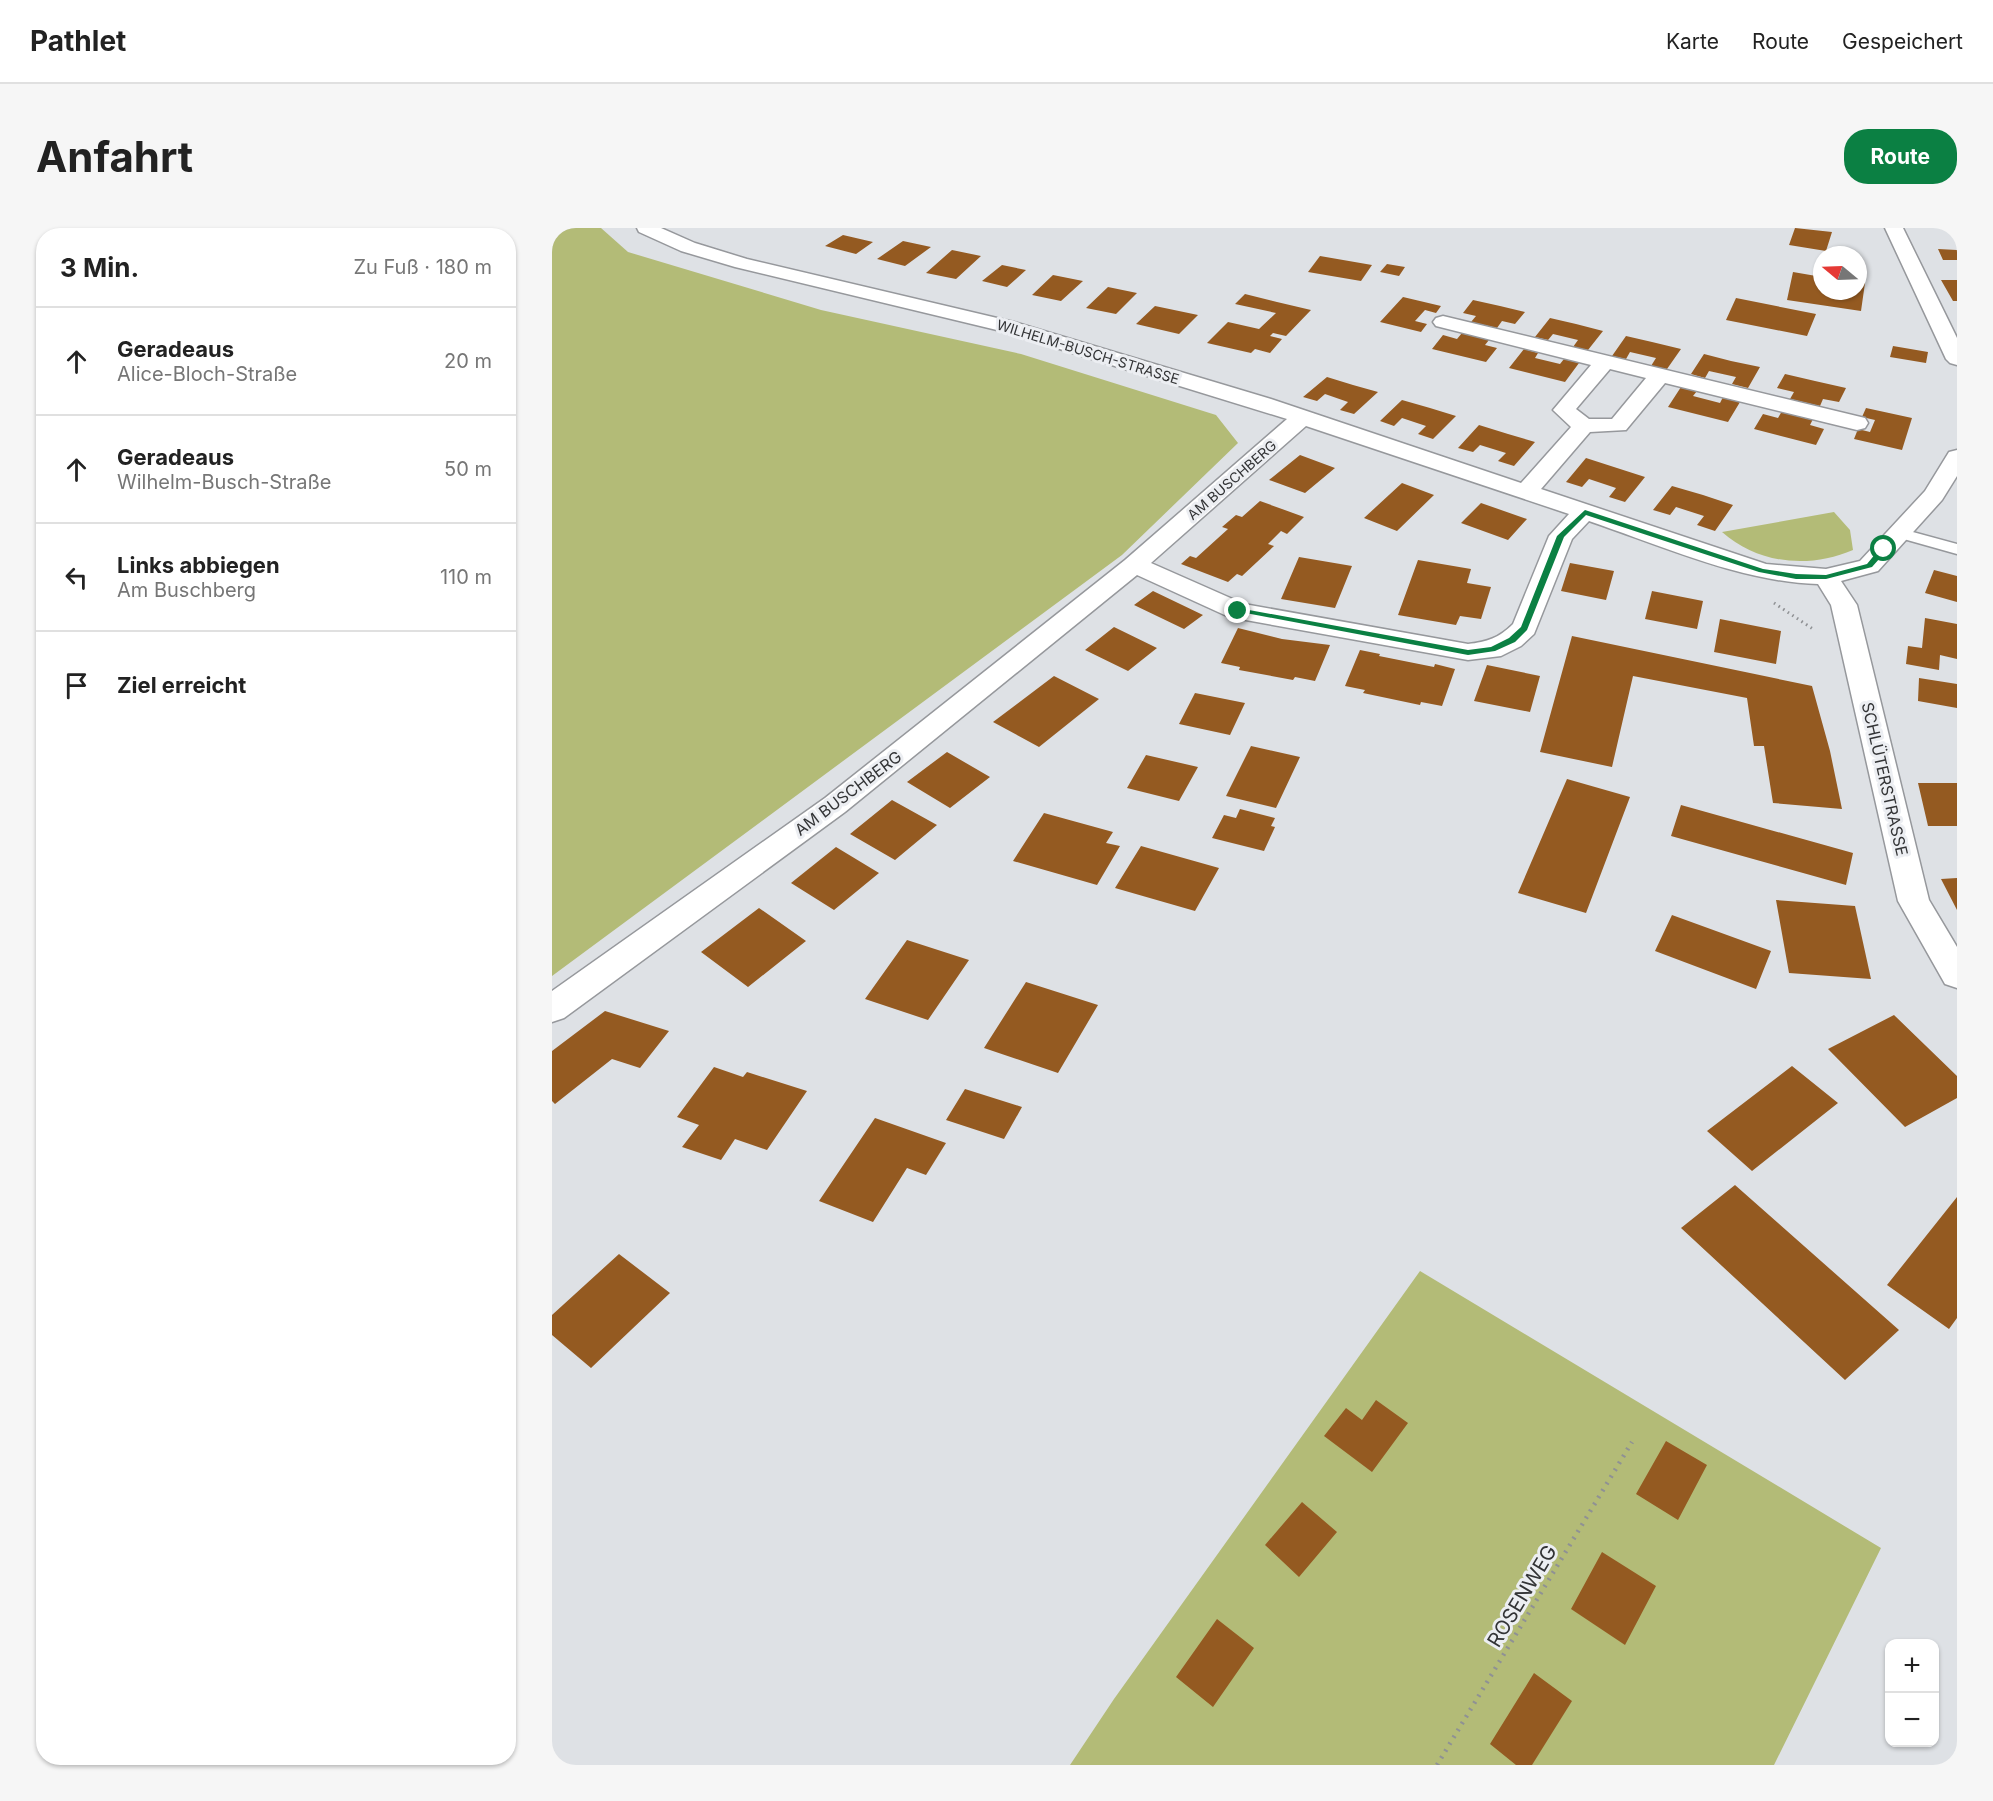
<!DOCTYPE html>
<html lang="de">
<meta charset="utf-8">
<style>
body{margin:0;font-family:Inter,sans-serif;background:#f6f6f6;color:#222}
.controls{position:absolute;right:18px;bottom:18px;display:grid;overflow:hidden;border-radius:12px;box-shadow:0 2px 4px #0004}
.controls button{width:54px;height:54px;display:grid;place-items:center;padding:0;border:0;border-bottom:2px solid #e0e0e0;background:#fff;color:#222;font:30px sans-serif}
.compass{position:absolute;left:1261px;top:18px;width:54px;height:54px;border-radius:50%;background:#fff;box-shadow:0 2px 4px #0004;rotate:289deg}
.stop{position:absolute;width:18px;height:18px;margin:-14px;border:4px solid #0b8043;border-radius:50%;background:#fff}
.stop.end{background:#0b8043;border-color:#fff;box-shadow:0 2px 6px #0008}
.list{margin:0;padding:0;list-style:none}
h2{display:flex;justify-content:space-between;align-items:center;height:78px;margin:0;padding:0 24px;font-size:26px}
h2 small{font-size:20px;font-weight:400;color:#767676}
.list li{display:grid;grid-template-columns:39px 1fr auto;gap:18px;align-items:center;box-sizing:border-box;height:108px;padding:0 24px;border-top:2px solid #e0e0e0}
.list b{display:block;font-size:22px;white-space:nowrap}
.list p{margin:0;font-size:20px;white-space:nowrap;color:#767676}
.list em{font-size:20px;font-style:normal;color:#767676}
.icon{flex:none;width:33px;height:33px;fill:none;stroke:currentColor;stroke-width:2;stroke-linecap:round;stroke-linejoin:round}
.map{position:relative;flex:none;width:1405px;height:1537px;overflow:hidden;border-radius:24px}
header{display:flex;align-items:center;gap:36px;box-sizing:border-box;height:84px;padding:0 30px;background:#fff;border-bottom:2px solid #e0e0e0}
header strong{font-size:28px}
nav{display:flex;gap:33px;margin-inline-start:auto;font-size:21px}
.intro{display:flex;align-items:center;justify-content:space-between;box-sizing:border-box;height:144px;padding:0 36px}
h1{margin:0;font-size:42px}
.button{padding:15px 27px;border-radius:24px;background:#0b8043;color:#fff;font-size:21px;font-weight:700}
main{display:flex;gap:36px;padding:0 36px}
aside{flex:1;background:#fff;border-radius:24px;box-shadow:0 2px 4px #0004}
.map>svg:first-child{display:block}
.green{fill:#b3bb77}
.building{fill:#945a21}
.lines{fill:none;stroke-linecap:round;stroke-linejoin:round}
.lane-casing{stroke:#96989c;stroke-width:3}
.street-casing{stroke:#96989c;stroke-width:3}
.path-far1{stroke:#8f9194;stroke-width:3;stroke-dasharray:1.5 4;stroke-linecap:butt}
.path{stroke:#8f9194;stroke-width:4.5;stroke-dasharray:2 6;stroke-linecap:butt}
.lane{fill:#fff;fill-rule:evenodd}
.street{fill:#fff;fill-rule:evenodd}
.route{fill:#0b8043}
.labels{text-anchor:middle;stroke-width:6;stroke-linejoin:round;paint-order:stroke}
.far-street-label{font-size:14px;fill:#333436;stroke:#eceef2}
.street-label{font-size:16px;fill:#333436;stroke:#eceef2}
.near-street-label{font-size:20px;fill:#333436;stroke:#eceef2}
</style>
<header>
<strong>Pathlet</strong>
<nav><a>Karte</a><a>Route</a><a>Gespeichert</a></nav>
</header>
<div class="intro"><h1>Anfahrt</h1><a class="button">Route</a></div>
<main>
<aside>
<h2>3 Min.<small>Zu Fuß · 180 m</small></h2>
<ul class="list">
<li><svg class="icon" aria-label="ahead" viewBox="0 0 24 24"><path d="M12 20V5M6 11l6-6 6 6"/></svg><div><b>Geradeaus</b><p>Alice-Bloch-Straße</p></div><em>20 m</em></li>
<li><svg class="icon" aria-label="ahead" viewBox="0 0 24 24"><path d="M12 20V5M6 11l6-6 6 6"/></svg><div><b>Geradeaus</b><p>Wilhelm-Busch-Straße</p></div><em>50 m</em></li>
<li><svg class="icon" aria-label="left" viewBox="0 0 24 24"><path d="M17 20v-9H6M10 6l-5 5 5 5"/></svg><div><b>Links abbiegen</b><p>Am Buschberg</p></div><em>110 m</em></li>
<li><svg class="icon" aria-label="arrive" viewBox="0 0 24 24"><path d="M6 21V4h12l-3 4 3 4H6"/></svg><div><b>Ziel erreicht</b></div></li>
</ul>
</aside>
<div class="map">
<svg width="1405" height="1537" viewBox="0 0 1405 1537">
<rect width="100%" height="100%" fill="#dee1e5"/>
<path class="green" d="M15 0H49L76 24 269 82 469 126 664 187 686 215 570 327 0 748V6Z
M1282 284 1298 302 1301 322C1257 341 1206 336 1170 304Z
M868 1043 1329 1320 1222 1537H518L562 1471Z"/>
<path class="building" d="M1243 0 1280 4 1274 23 1237 17Z
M291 7 321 14 304 26 273 18Z
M351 13 379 19 353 38 325 31Z
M1386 21 1405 22V32H1391Z
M400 22 429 28 404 51 374 45Z
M768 28 820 37 809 53 756 44Z
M835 36 853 39 847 48 828 44Z
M450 37 474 42 455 59 430 53Z
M1241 44 1270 49V63H1306V54L1313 55 1309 83 1235 72Z
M501 47 531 53 509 73 480 67Z
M1389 52H1405V73H1401Z
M556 59 585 65 564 86 534 80Z
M693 66 725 74 759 82 734 108 721 105 718 108 730 111 718 125 703 121 699 125 655 115 676 94 707 101 724 85 683 76Z
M851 69 889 78 884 85 873 82 863 93 875 96 869 104 828 94Z
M1184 70 1264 86 1255 108 1174 92Z
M921 72 948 78 973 84 963 96 950 93 945 100 919 94 924 88 911 85Z
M603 78 646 87 627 106 584 96Z
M998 90 1024 96 1051 103 1036 122 1021 119 1026 112 1001 106 996 112 983 109Z
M910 105 937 112 933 117 945 120 934 134 880 121 891 107 905 111Z
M1074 108 1100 114 1129 121 1115 141 1099 138 1104 130 1078 124 1074 131 1060 128Z
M1341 118 1376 124 1374 135 1338 129Z
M972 121 986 125 983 130 1008 136 1012 131 1027 135 1013 154 957 140Z
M1152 126 1179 133 1208 139 1196 160 1180 156 1184 149 1157 143 1153 150 1139 146Z
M1233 146 1263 153 1294 160 1287 174 1271 171 1268 178 1238 171 1242 164 1225 160Z
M775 149 801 157 826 164 802 186 788 182 796 174 773 166 765 173 751 169Z
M1129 159 1145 163 1141 168 1168 175 1171 169 1188 174 1176 194 1116 179Z
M850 172 878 180 904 188 881 211 866 206 874 198 850 190 842 198 828 193Z
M1314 180 1360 190 1350 222 1302 211 1306 201 1318 204 1323 192 1310 189Z
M1230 183 1261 191 1258 197 1272 201 1264 217 1202 201 1211 186 1226 190Z
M927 197 956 206 983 214 962 238 946 233 954 225 928 217 921 224 906 220Z
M748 227 783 240 753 265 717 252Z
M1034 230 1065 240 1093 249 1073 274 1057 269 1064 260 1037 251 1030 259 1014 254Z
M850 255 882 267 845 303 812 290Z
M1120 258 1151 267 1181 277 1163 303 1145 297 1152 288 1124 279 1118 287 1101 282Z
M708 273 752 289 735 306 729 303 716 316 722 318 690 348 685 346 676 354 629 336 638 328 644 330 676 301 670 299 684 287 690 289Z
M929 275 975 291 956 312 909 295Z
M747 329 800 338 783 380 729 371Z
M866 332 919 341 915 355 939 359 929 391 908 388 904 397 846 387Z
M1018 335 1062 343 1054 372 1009 363Z
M1382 342 1405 348V374L1373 365Z
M601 363 651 387 632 401 582 377Z
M1100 363 1151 373 1145 401 1093 391Z
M1373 390 1405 396V431L1388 427 1387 442 1354 436 1356 418 1370 420Z
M1168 391 1229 403 1224 436 1162 424Z
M562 399 605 420 576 443 533 422Z
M686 400 730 411 778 417 763 453 743 449 741 452 687 442 688 439 669 435Z
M1020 408 1260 458 1278 523 1290 581 1221 575 1212 518H1202L1195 470 1081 448 1060 539 988 524Z
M808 422 828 426 827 428 882 439 883 436 903 441 890 478 869 474 868 477 811 465 813 462 793 458Z
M935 437 988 448 978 484 922 473Z
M502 448 547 471 487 519 441 494Z
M1367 450 1405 456V480L1366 473Z
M643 465 693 475 678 507 627 496Z
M699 518 748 529 724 580 674 568Z
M395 524 438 549 398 580 355 554Z
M594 527 646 539 627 573 575 560Z
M1015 551 1078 569 1034 685 966 665Z
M1366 555H1405V598H1376Z
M340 572 385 597 343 632 298 606Z
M1129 577 1301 625 1294 657 1119 608Z
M688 581 723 590 719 598 723 599 712 623 660 610 672 587 684 590Z
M492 585 561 604 554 615 568 618 545 657 461 633Z
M589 618 667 640 643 683 563 660Z
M284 619 327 645 282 682 239 655Z
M1405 650V682L1389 651Z
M1224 672 1303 678 1319 751 1237 745Z
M207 680 254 713 196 759 149 724Z
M1120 687 1219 723 1204 761 1103 723Z
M355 712 417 732 376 792 313 771Z
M474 754 546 777 506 845 432 820Z
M53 783 117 803 88 840 60 831 3 876 0 873V823Z
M1342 787 1405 848V870L1353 899 1276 821Z
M1240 838 1286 875 1200 943 1155 903Z
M162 839 191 849 195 844 255 863 215 922 183 911 169 932 130 919 147 897 125 889Z
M413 861 470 879 452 911 394 892Z
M323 890 394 915 374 947 355 940 321 994 267 973Z
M1183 957 1347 1102 1293 1152 1129 1000Z
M1405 969V1090L1397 1101 1335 1057Z
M67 1026 118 1065 39 1140 0 1107V1087Z
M824 1172 856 1195 820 1244 772 1208 794 1180 810 1192Z
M1114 1213 1155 1237 1126 1292 1084 1266Z
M750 1274 785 1304 747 1349 713 1317Z
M1050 1324 1104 1358 1073 1417 1019 1381Z
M665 1391 702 1420 661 1479 624 1449Z
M982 1445 1020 1473 980 1537H964L938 1516Z"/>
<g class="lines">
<defs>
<path id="lane" d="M1346 300 1405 316V326L1341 308 1338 305Z"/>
<path id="street" d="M85 0H109L143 15 195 31 462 94 719 171 969 255 1019 199 1001 182 1039 137 884 98 881 94 884 90 891 88 1313 190 1316 195 1313 200 1305 202 1113 155 1074 202 1038 204 989 261 1214 336 1274 341 1308 333 1373 263 1397 224 1405 222V248L1390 272 1326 343 1289 353 1305 377 1377 672 1405 719V760L1393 756 1346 673 1279 377 1266 356C1190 354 1110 318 1037 293L1020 311 982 406 969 418 949 428 916 432 677 389 585 347 293 584 12 790 0 794V763L273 570 573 332 735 191 449 103 183 39 129 23 87 4ZM1058 141 1094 150 1060 191H1037L1024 181ZM754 198 1017 286 997 308 961 396C947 410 935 414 916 416L692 376 599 335Z
M1333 0H1351L1405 110V137L1398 135 1394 131Z"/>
</defs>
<use href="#lane" class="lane-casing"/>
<use href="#street" class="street-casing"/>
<path class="path-far1" d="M1222 375 1261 401"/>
<path class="path" d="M885 1537 1080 1214"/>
<use href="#lane" class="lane"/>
<use href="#street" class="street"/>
</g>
<path class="route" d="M1033 282 1211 341 1244 346 1274 347 1315 336 1329 319 1336 321 1320 339 1274 351H1244L1207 344 1034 287 1012 309 975 402 963 414 943 423 916 427 683 383 686 380 916 422 939 419 957 410 969 399 1005 308Z"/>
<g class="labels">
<g class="far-street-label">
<text transform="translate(536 124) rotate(17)" y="5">WILHELM-BUSCH-STRASSE</text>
<text transform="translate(680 252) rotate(-41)" y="5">AM BUSCHBERG</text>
</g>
<g class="street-label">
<text transform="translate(1333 551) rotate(77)" y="6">SCHLÜTERSTRASSE</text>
<text transform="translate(296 565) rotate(-37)" y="6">AM BUSCHBERG</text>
</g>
<g class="near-street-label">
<text transform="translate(970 1368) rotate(-59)" y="7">ROSENWEG</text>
</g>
</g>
</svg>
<div class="controls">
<button>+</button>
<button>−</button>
</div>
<svg class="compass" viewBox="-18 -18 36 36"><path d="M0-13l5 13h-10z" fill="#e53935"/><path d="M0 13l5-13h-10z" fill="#767676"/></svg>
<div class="stop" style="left:1332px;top:321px"></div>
<div class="stop end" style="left:686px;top:383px"></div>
</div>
</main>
